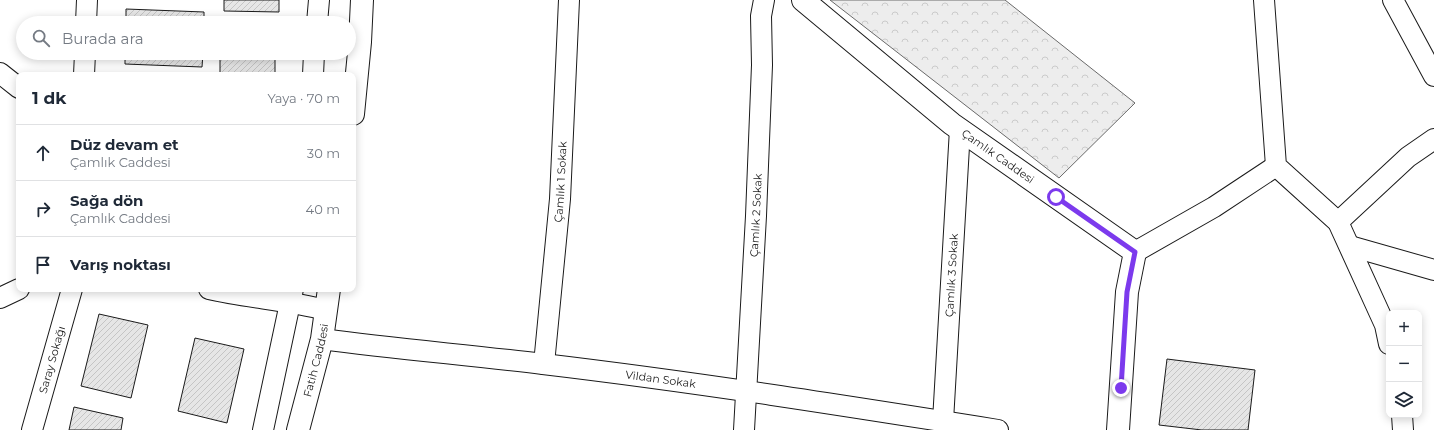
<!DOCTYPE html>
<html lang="tr">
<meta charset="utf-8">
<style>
body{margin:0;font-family:Montserrat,sans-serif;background:#f6f6f7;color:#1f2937}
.controls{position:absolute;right:12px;bottom:12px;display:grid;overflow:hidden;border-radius:8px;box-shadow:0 2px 10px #0003}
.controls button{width:36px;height:36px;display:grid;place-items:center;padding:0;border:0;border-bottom:1px solid #e0e1e3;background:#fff;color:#1f2937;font:20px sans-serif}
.stop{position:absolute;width:12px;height:12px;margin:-9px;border:3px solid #7c3aed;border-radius:50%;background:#fff}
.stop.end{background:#7c3aed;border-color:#fff;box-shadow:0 1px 4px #0008}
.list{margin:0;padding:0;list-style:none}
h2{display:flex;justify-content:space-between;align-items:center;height:52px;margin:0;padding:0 16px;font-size:17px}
h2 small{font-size:13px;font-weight:400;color:#747a83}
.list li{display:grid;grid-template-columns:26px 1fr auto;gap:12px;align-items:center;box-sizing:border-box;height:56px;padding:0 16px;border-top:1px solid #e0e1e3}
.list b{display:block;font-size:15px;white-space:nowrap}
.list p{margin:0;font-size:13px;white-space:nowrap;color:#747a83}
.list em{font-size:13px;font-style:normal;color:#747a83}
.icon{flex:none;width:22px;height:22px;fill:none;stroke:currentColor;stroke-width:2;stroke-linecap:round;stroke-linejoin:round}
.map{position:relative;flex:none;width:1434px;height:430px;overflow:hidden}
.search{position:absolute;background:#fff;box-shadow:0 2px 10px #0003;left:16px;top:16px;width:340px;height:44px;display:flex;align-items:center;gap:10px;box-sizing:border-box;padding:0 14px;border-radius:22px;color:#747a83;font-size:15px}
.panel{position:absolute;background:#fff;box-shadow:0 2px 10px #0003;left:16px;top:72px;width:340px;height:220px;border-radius:8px}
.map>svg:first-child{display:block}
.forest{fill:url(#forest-crowns);stroke:#6a6a6a}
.building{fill:url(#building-hatch);stroke:#1a1a1a}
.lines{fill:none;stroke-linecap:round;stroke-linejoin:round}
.street-casing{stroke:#1a1a1a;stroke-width:22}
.secondary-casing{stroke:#1a1a1a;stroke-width:24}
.street{stroke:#fff;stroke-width:20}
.secondary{stroke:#fff;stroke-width:22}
.route{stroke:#7c3aed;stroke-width:5}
.labels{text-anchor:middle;stroke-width:3;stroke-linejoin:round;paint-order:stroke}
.street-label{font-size:11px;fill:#1a1a1a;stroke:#fff}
</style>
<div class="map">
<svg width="1434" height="430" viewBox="0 0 1434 430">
<defs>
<pattern id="forest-crowns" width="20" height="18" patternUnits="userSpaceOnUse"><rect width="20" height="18" fill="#ededed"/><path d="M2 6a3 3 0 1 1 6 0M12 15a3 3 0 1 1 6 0" fill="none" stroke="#cbcbcb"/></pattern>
<pattern id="building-hatch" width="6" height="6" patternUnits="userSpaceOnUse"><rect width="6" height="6" fill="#e6e6e6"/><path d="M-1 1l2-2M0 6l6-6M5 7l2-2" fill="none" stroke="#c5c5c5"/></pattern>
</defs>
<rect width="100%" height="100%" fill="#fff"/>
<path class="forest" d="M830 0H1005L1135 103 1059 178Z"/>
<path class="building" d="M224 0H279V12L224 11Z
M126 9 204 12V23H126Z
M125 53H203L202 67 125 64Z
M220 56H275V75H220Z
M99 314 148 325 131 398 81 386Z
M195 338 244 349 227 423 178 411Z
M1167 359 1255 370 1248 430H1202L1159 425Z
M74 407 123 418 121 430H69Z"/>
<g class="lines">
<defs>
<g id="street">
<path d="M1264 0 1276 166 1338 222 1385 325 1389 344"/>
<path d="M1393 0 1434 76"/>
<path d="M86 23 87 0"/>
<path d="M317 23 319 0"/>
<path d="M0 73 19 88"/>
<path d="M84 75 85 53"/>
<path d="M313 75 314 53"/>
<path d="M1338 222 1408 157 1434 139"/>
<path d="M1350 246 1434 270"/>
<path d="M1135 252 1214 207 1276 166"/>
<path d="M209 289C248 298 287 300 326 310"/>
<path d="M0 298 19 289"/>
<path id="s1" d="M322 339C396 349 470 355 543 364 695 382 847 406 998 430"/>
<path id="s2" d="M544 364 560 199 569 0"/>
<path d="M1402 415 1403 430"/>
<path id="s3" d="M943 421 960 129"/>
<path id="s4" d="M32 430 72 289"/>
<path d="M263 430 293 289"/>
<path id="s5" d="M744 430 756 216 762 65 761 16 764 0"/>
</g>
<g id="secondary">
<path id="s6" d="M803 0 952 124 1135 252 1127 292 1118 430"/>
<path d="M353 114 360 42 362 0"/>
<path id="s7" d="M298 430 322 339 329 289"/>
</g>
</defs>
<use href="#street" class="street-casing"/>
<use href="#secondary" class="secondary-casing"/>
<use href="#street" class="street"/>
<use href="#secondary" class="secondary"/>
</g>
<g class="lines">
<path class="route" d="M1056 197 1135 252 1127 292 1121 388"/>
</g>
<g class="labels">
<g class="street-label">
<text dy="4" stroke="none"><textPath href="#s6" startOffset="250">Çamlık Caddesi</textPath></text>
<text dy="4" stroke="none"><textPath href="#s2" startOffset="183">Çamlık 1 Sokak</textPath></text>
<text dy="4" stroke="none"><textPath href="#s5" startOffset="215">Çamlık 2 Sokak</textPath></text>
<text dy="4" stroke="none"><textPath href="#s3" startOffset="146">Çamlık 3 Sokak</textPath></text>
<text dy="4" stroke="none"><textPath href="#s4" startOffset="73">Saray Sokağı</textPath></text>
<text dy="4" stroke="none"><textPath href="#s7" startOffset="72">Fatih Caddesi</textPath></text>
<text dy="4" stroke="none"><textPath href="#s1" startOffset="341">Vildan Sokak</textPath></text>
</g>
</g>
</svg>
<div class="controls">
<button>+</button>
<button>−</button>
<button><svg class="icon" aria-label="layers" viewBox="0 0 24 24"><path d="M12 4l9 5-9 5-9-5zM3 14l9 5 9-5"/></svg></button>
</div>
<div class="stop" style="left:1056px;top:197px"></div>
<div class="stop end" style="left:1121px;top:388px"></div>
<div class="search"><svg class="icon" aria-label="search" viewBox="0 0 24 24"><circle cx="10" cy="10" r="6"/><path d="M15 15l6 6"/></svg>Burada ara</div>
<section class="panel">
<h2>1 dk<small>Yaya · 70 m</small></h2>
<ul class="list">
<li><svg class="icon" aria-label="ahead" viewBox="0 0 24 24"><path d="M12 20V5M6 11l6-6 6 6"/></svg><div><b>Düz devam et</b><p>Çamlık Caddesi</p></div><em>30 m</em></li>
<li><svg class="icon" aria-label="right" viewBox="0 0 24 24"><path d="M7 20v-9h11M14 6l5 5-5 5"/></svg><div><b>Sağa dön</b><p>Çamlık Caddesi</p></div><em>40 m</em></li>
<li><svg class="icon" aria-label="arrive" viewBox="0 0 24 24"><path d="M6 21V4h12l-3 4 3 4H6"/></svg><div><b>Varış noktası</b></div></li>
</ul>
</section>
</div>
